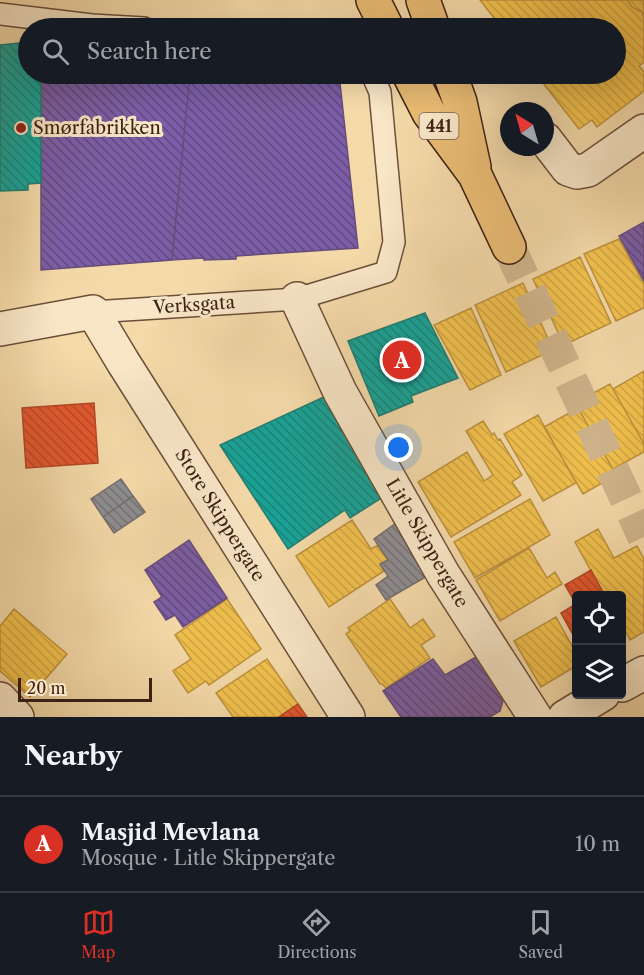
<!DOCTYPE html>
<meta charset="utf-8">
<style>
body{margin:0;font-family:"Libre Caslon Text",serif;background:#20242c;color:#f1f3f6}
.controls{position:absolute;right:18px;bottom:18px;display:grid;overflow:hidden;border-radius:6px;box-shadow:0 6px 24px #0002}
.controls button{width:54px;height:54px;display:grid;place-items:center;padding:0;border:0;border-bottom:2px solid #363941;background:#171b24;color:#f1f3f6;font:30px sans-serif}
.compass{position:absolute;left:500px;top:102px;width:54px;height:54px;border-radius:50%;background:#171b24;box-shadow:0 6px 24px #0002;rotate:323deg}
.scale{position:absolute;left:18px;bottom:15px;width:134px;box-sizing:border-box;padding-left:6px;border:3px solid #3d2114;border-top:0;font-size:16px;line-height:21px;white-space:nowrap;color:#3d2114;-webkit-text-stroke:4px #f8e6c7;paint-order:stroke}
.you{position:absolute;left:399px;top:448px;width:21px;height:21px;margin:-15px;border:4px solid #fff;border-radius:50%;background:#1a73e8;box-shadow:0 0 0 9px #1a73e833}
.badge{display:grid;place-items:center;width:39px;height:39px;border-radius:50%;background:#d93025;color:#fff;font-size:20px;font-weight:700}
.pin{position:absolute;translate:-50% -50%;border:3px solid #fff;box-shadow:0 2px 6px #0006}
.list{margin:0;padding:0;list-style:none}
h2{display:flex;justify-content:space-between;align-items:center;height:78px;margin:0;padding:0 24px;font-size:26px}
h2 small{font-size:20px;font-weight:400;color:#9ea1a6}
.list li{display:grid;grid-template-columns:39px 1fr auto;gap:18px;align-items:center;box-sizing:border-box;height:96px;padding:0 24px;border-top:2px solid #363941}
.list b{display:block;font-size:22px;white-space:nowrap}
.list p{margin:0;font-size:20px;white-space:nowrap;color:#9ea1a6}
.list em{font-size:20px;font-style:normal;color:#9ea1a6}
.icon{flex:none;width:33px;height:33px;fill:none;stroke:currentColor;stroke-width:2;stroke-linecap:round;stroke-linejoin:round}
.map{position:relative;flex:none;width:644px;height:717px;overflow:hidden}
.search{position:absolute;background:#171b24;box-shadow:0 6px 24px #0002;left:18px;right:18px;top:18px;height:66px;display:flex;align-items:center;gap:15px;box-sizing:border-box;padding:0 21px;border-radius:33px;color:#9ea1a6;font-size:22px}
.sheet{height:174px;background:#171b24}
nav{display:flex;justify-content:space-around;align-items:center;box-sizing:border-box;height:84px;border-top:2px solid #363941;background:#171b24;font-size:16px;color:#9ea1a6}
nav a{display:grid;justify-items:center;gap:3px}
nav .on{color:#d93025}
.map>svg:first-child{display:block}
.homes{fill:url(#homes-back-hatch);stroke:#bc913d;stroke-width:1.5}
.shops{fill:url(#shops-back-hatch);stroke:#b24726;stroke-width:1.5}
.offices{fill:url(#offices-back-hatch);stroke:#684c7b;stroke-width:1.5}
.public{fill:url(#public-back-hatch);stroke:#227c70;stroke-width:1.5}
.industry{fill:url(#industry-back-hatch);stroke:#756d6c;stroke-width:1.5}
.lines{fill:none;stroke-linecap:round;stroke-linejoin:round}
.primary-tunnel{stroke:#cfb48b;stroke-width:33;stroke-dasharray:33 16;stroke-linecap:butt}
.service-casing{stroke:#6b4f39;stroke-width:24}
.minor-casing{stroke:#6b4f39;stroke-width:36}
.tertiary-casing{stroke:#6b4f39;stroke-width:36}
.primary-casing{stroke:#3d2114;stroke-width:36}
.service{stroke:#f8e6c7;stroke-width:21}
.minor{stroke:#f8e6c7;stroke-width:33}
.tertiary{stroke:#f8e6c7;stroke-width:33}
.primary{stroke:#eabc74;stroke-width:33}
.poi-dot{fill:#8f2418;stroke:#f8e6c7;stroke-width:2}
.labels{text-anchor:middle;stroke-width:6;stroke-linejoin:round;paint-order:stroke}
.shield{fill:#f8e6c7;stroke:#755c4a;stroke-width:1.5}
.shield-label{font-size:16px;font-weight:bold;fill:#3d2114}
.poi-label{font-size:18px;fill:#3d2114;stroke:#f8e6c7;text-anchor:start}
.street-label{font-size:18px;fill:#3d2114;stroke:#f8e6c7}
</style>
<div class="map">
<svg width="644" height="717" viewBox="0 0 644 717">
<defs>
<pattern id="homes-back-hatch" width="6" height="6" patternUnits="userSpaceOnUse" patternTransform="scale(1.5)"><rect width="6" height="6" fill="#f2c14e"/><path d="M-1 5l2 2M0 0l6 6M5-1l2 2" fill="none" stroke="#d0a643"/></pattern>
<pattern id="shops-back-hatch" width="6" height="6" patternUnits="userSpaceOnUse" patternTransform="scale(1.5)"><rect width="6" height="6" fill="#e4572e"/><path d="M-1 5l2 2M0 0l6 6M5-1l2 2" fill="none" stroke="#ba4826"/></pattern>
<pattern id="offices-back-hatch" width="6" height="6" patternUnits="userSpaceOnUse" patternTransform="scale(1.5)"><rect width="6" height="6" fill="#7b5ea7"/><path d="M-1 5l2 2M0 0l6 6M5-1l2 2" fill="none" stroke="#61497f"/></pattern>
<pattern id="public-back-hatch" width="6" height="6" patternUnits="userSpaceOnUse" patternTransform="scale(1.5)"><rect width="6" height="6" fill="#17a398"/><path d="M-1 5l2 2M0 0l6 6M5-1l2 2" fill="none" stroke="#16847b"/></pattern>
<pattern id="industry-back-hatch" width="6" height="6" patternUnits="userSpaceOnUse" patternTransform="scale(1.5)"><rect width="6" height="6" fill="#8d8d92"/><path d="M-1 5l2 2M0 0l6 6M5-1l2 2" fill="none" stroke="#747376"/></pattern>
</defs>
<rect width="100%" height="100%" fill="#f4d9a9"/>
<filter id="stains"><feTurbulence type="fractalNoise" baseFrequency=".00333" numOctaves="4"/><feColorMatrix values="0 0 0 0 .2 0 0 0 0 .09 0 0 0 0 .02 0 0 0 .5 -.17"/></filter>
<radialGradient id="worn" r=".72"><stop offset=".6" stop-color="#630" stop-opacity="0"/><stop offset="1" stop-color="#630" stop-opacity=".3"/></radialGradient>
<path class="homes" d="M480 0H627L632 7 642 12 644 18V62L639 66 644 72V91L597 127 592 120 579 129 536 74H616V28H502Z
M627 0H644V18L642 12 632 7Z
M619 239 644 284V308L616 321 584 254Z
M580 257 611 323 564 345 533 279Z
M523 283 553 350 506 372 475 305Z
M471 308 501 375 470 390 434 325Z
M644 371V444L613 389Z
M610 384 644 444V452L613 469 575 403Z
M578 408 616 475 583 494 544 427Z
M538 415 576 483 543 501 504 434Z
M483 421 492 435 494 433 498 440 500 439 522 475 512 482 521 495 451 537 418 482 467 452 484 481 493 475 466 431Z
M530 499 550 535 475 578 454 542Z
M352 520 371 549 378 545 388 560 380 564 384 571 329 607 296 556Z
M598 529 614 558 637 546 644 559V632L630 640 622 624V596H605L575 542Z
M529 548 547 578 555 572 562 584 500 621 476 580Z
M227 599 261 649 209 685 206 681 188 693 173 671 191 659 175 635Z
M390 599 410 628 423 619 435 636 421 645 430 658 386 688 382 684H380L346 634 350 631 348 628Z
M14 609 67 654 30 697 0 671V626Z
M556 617 576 653V666L541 687 514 641Z
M267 659 298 704 279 717H233L216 693Z"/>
<path class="shops" d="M94 403 98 463 26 468 22 408Z
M591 570 605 596H576V640L561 613 576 604 565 585Z
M298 704 307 717H279Z"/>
<path class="offices" d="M41 74H190L172 260 41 270Z
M190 74H339L358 248 236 256V259L204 260V258L172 260Z
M644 222V281L619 236Z
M189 540 227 598 183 627 175 615 166 620 154 602 162 597 145 570Z
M481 654 505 694 500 711 490 717H401L383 691 433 659 445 675Z"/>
<path class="public" d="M28 42V74H41V183L28 184V190L0 191V45Z
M425 313 458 378 411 396 413 402 379 416 348 341Z
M326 396 383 497 350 518 345 510 288 549 220 445Z"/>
<path class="industry" d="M121 479 133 496 103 517 91 499Z
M133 496 145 512 114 533 103 517Z
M396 523 429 575 386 600 376 585 388 576 380 564 388 560 374 539Z"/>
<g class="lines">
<path class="primary-tunnel" d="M509 247 644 537"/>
<defs>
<path id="service" d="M0 14 92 25 144 28
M93 312 297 299 386 272 394 242 380 92 372 74"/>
<path id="minor" d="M545 139 568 169 577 172 588 170 644 131
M297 299 340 392 443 574 535 717
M0 329 93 312 123 362 348 717
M0 699 17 717"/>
<path id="tertiary" d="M622 685 644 673
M565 717 603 694"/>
<path id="primary" d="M373 0 387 28
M423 0 433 28
M409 74 429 113 475 175 509 247
M450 74 460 102 474 167"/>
</defs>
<use href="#service" class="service-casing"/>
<use href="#minor" class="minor-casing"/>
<use href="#tertiary" class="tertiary-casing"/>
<use href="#primary" class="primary-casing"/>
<use href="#service" class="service"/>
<use href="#minor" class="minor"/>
<use href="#tertiary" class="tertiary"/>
<use href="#primary" class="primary"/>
</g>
<circle class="poi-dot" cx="21" cy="128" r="6"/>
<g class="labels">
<rect class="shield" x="419.5" y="113" width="39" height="26" rx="4.5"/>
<g class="shield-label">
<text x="439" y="132">441</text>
</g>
<g class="poi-label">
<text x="33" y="134">Smørfabrikken</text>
</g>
<g class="street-label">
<text transform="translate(194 305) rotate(-4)" y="6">Verksgata</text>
<text transform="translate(220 515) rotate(58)" y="6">Store Skippergate</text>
<text transform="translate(427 543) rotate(60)" y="6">Litle Skippergate</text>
</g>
</g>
<rect width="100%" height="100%" filter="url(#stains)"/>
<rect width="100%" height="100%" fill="url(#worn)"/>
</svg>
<div class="controls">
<button><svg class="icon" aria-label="locate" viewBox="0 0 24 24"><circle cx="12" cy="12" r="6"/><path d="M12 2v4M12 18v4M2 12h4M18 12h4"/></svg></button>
<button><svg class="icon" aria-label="layers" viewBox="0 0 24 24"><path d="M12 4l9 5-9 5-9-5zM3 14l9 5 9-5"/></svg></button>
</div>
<svg class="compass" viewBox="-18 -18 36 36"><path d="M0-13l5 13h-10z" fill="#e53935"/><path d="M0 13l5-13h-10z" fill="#9ea1a6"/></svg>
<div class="scale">20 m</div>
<div class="you"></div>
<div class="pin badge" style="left:402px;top:360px">A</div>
<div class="search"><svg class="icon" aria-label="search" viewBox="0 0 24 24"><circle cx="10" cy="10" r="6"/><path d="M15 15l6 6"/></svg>Search here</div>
</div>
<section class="sheet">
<h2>Nearby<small></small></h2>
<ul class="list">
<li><span class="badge">A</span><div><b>Masjid Mevlana</b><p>Mosque · Litle Skippergate</p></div><em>10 m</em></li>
</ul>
</section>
<nav>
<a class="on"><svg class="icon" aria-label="map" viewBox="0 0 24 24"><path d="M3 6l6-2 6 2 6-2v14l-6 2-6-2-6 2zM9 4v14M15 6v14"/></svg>Map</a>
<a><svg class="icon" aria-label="directions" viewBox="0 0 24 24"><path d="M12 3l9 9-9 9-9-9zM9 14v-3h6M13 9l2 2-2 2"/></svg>Directions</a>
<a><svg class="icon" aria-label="saved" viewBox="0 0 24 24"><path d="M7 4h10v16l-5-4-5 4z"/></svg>Saved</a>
</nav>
